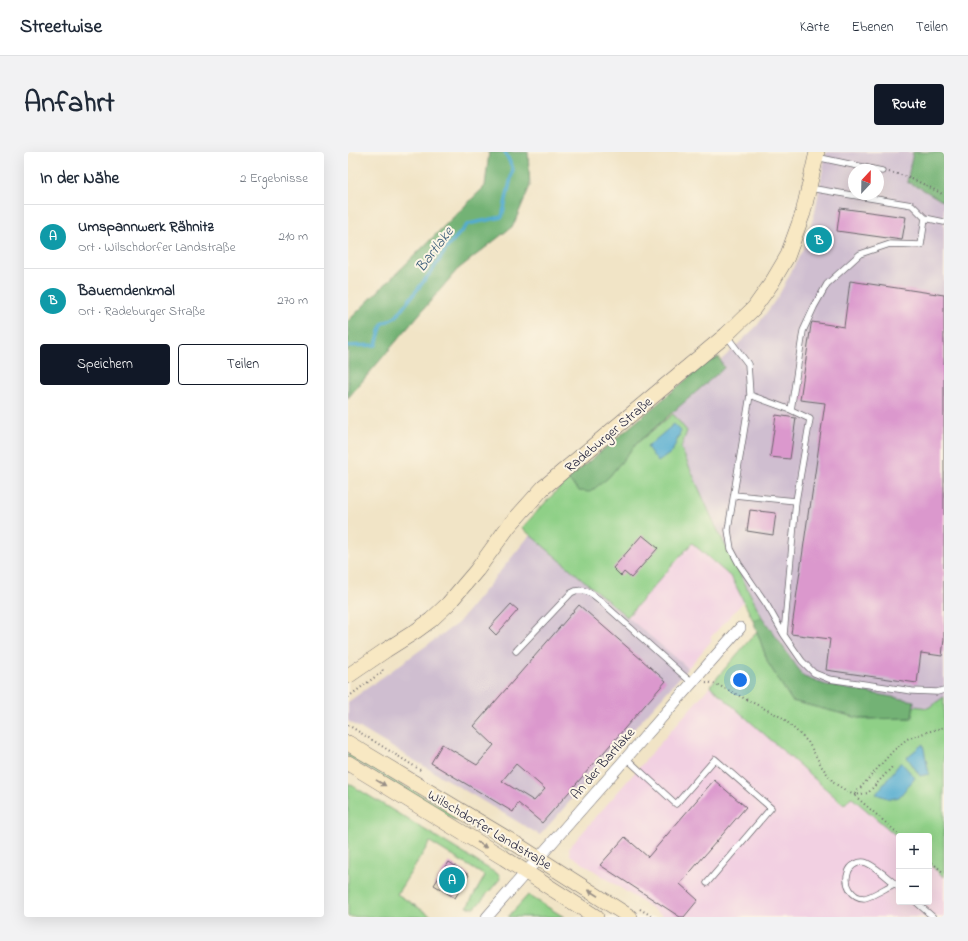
<!DOCTYPE html>
<html lang="de">
<meta charset="utf-8">
<style>
body{margin:0;font-family:"Indie Flower",sans-serif;background:#f2f2f3;color:#1f2937}
.controls{position:absolute;right:12px;bottom:12px;display:grid;overflow:hidden;border-radius:4px;box-shadow:0 4px 16px #0002}
.controls button{width:36px;height:36px;display:grid;place-items:center;padding:0;border:0;border-bottom:1px solid #e0e1e3;background:#fff;color:#1f2937;font:20px sans-serif}
.compass{position:absolute;left:500px;top:12px;width:36px;height:36px;border-radius:50%;background:#fff;box-shadow:0 4px 16px #0002;rotate:22deg}
.you{position:absolute;left:392px;top:528px;width:14px;height:14px;margin:-10px;border:3px solid #fff;border-radius:50%;background:#1a73e8;box-shadow:0 0 0 6px #1a73e833}
.badge{display:grid;place-items:center;width:26px;height:26px;border-radius:50%;background:#111827;color:#fff;font-size:13px;font-weight:700}
.pin{position:absolute;translate:-50% -50%;border:2px solid #fff;box-shadow:0 1px 4px #0006}
.list{margin:0;padding:0;list-style:none}
h2{display:flex;justify-content:space-between;align-items:center;height:52px;margin:0;padding:0 16px;font-size:17px}
h2 small{font-size:13px;font-weight:400;color:#747a83}
.list li{display:grid;grid-template-columns:26px 1fr auto;gap:12px;align-items:center;box-sizing:border-box;height:64px;padding:0 16px;border-top:1px solid #e0e1e3}
.list b{display:block;font-size:15px;white-space:nowrap}
.list p{margin:0;font-size:13px;white-space:nowrap;color:#747a83}
.list em{font-size:13px;font-style:normal;color:#747a83}
.actions{display:flex;gap:8px;padding:12px 16px}
.actions a{flex:1;padding:9px 0;border:1px solid #111827;border-radius:4px;text-align:center;font-size:14px;color:#111827}
.actions .main{background:#111827;color:#fff}
.map{position:relative;flex:none;width:596px;height:765px;overflow:hidden;border-radius:4px}
header{display:flex;align-items:center;gap:24px;box-sizing:border-box;height:56px;padding:0 20px;background:#fff;border-bottom:1px solid #e0e1e3}
header strong{font-size:19px}
nav{display:flex;gap:22px;margin-inline-start:auto;font-size:14px}
.intro{display:flex;align-items:center;justify-content:space-between;box-sizing:border-box;height:96px;padding:0 24px}
h1{margin:0;font-size:28px}
.button{padding:10px 18px;border-radius:4px;background:#111827;color:#fff;font-size:14px;font-weight:700}
main{display:flex;gap:24px;padding:0 24px}
aside{flex:1;background:#fff;border-radius:4px;box-shadow:0 4px 16px #0002}
.map>svg:first-child{display:block}
.built{fill:#f2d0e2}
.industrial{fill:#cfbed0;fill-rule:evenodd}
.green{fill:#8fd087;stroke:#587961}
.forest{fill:#73b274;stroke:#4a6a58}
.water{fill:#53acd0;stroke:#3a6786}
.lines{fill:none;stroke-linecap:round;stroke-linejoin:round}
.stream{stroke:#53acd0;stroke-width:3.5}
.building{fill:#db98cd;fill-rule:evenodd}
.lane-casing{stroke:#6a666c;stroke-width:7}
.street-casing{stroke:#6a666c;stroke-width:12}
.secondary-casing{stroke:#6a666c;stroke-width:16}
.path{stroke:#6a666c;stroke-width:2;stroke-dasharray:1 3;stroke-linecap:butt}
.lane{stroke:#fff;stroke-width:5.5}
.street{stroke:#fff;stroke-width:11}
.secondary{stroke:#f8e8c3;stroke-width:15}
.oneway{fill:#988f86}
.labels{text-anchor:middle;stroke-width:4;stroke-linejoin:round;paint-order:stroke}
.street-label{font-size:14px;fill:#22223b;stroke:#fcf5e5}
.water-label{font-size:15px;font-style:italic;fill:#365977;stroke:#fcf5e5}
</style>
<header>
<strong>Streetwise</strong>
<nav><a>Karte</a><a>Ebenen</a><a>Teilen</a></nav>
</header>
<div class="intro"><h1>Anfahrt</h1><a class="button">Route</a></div>
<main>
<aside>
<h2>In der Nähe<small>2 Ergebnisse</small></h2>
<ul class="list">
<li><span class="badge" style="background:#0f9aa8">A</span><div><b>Umspannwerk Rähnitz</b><p>Ort · Wilschdorfer Landstraße</p></div><em>210 m</em></li>
<li><span class="badge" style="background:#0f9aa8">B</span><div><b>Bauerndenkmal</b><p>Ort · Radeburger Straße</p></div><em>270 m</em></li>
</ul>
<div class="actions"><a class="main">Speichern</a><a>Teilen</a></div>
</aside>
<div class="map">
<svg width="596" height="765" viewBox="0 0 596 765">
<rect width="100%" height="100%" fill="#fcf5e5"/>
<filter id="ink" filterUnits="userSpaceOnUse"><feTurbulence type="fractalNoise" baseFrequency=".025" numOctaves="2"/><feDisplacementMap in="SourceGraphic" scale="8" xChannelSelector="R" yChannelSelector="G"/><feConvolveMatrix kernelMatrix="1 2 1 2 8 2 1 2 1" color-interpolation-filters="sRGB"/></filter>
<filter id="wash" filterUnits="userSpaceOnUse"><feTurbulence type="fractalNoise" baseFrequency=".012" numOctaves="4" result="noise"/><feDisplacementMap in="SourceGraphic" scale="16" xChannelSelector="R" yChannelSelector="G"/><feGaussianBlur stdDeviation="0.9" result="paint"/><feColorMatrix in="noise" values="0 0 0 0 0 0 0 0 0 0 0 0 0 0 0 0 0 1.4 0 .05"/><feComposite in="paint" operator="in"/></filter>
<g filter="url(#wash)">
<rect width="100%" height="100%" fill="#f1e4c6"/>
<path class="built" d="M344 390 384 426 396 449 362 486 364 488 340 516 279 465Z
M362 534 496 653 503 645 551 686V750H581V712L596 725V765H317L222 703 221 696Z"/>
<path class="industrial" d="M478 0H565L559 30 574 37 596 50V545L580 556 450 535 367 373 333 296 338 279 320 256 363 218 409 174 431 143 455 97 467 60ZM506 18H530V42H506Z
M182 383 340 516 192 683 0 569V550L110 471Z"/>
<path class="green" d="M325 262 339 279 333 296 367 373 414 465 405 468 384 426 344 391 279 465 174 376 194 354 220 327 231 339 260 326 289 291Z
M409 479 420 511 444 549 515 567 563 566 566 554 580 556 596 545V725L581 712V684H551V686L503 645 496 653 362 534Z
M0 601 55 634 66 639 162 696 161 698 115 669 105 667 0 605Z
M0 631 151 723 152 727 127 756 119 755 137 724 82 690 49 742 85 765H0Z
M180 743 216 765H160Z"/>
<path class="forest" d="M141 0H180L182 34 165 74 109 118 0 246V169L137 34Z
M565 0H596V50L574 37 559 30Z
M371 205 376 216 289 291 260 326 242 340 231 339 220 327 358 211Z
M414 465 456 525 478 533 566 549 564 566 515 567 444 549 420 511 405 468Z"/>
<path class="water" d="M326 272 333 279 324 300 310 310 299 295Z
M575 592 581 622 572 624 559 605Z
M553 610 567 626 551 645 542 647 528 642Z"/>
<g class="lines">
<path class="stream" d="M0 194 28 193 34 172 48 165 86 116 100 94 120 72 154 65 165 17 157 0"/>
</g>
<g id="blocks">
<path class="building" d="M492 56 558 65 554 88 489 79Z
M502 129 596 143V487L594 504 573 501 569 531 478 518 482 487 443 482 461 356H462L477 251 452 248 463 173 464 170 496 175Z
M428 263 448 266 442 307 422 305Z
M402 358 428 361 425 383 399 379Z
M294 383 310 396 283 426 276 420 273 424 265 416Z
M163 452 170 458 148 483 141 476Z
M231 453 318 529 194 671 170 651 165 660 83 611 94 592 129 613 146 593 126 574ZM168 612 197 637 186 649 154 629Z
M366 628 398 655 332 732 350 748 336 765H332L252 713 277 685 300 705Z
M101 710 121 723 107 746 86 733Z"/>
</g>
</g>
<g filter="url(#ink)">
<use href="#blocks" fill-opacity="0" stroke="#6a666c" stroke-width="1"/>
<g class="lines">
<defs>
<path id="lane" d="M468 5 534 19
M461 36 564 53 577 66 596 70
M378 183 400 212 402 243 380 378 383 397 391 412 419 453 436 483 454 509 466 521 481 527 564 539 589 540 596 538
M402 243 443 258 462 267 448 349 436 482
M443 258 455 179 466 155 479 132 512 102 542 92 573 93 577 66
M386 343 448 349
M168 499 223 441C236 433 247 444 256 452L344 531
M278 606 328 652 367 607 423 656 359 731
M546 732C539 735 522 746 516 746 504 746 496 732 500 721 502 713 512 708 519 711 530 716 542 728 551 735
M568 750 585 765"/>
<path id="street" d="M139 765 392 476"/>
<path id="secondary" d="M0 524 38 498 68 479 83 468 100 452 129 418 160 375 195 336 378 183 406 156 423 132 439 105 455 61 469 0
M0 591 168 692 282 765
M0 611 156 706 248 765"/>
</defs>
<use href="#lane" class="lane-casing"/>
<use href="#street" class="street-casing"/>
<use href="#secondary" class="secondary-casing"/>
<path class="path" d="M541 20C561 24 578 33 596 43
M358 530 368 532 435 566 460 590 474 615 486 631 500 640 506 643 520 641 545 614
M0 545 35 519 33 515
M0 573 74 619
M553 684 506 643 544 600 559 587 576 581 596 575
M581 708 596 721
M292 757 305 765"/>
<use href="#lane" class="lane"/>
<use href="#street" class="street"/>
<use href="#secondary" class="secondary"/>
</g>
<defs><path id="oneway-solid" d="M-6-.8H1V-3.2L6.5 0L1 3.2V.8H-6Z"/></defs>
<g class="oneway">
<use href="#oneway-solid" transform="translate(33 631) rotate(31)"/>
<use href="#oneway-solid" transform="translate(134 693) rotate(32)"/>
<use href="#oneway-solid" transform="translate(245 741) rotate(-147)"/>
</g>
</g>
<g class="labels">
<g class="street-label">
<text transform="translate(260 282) rotate(-40)" y="5">Radeburger Straße</text>
<text transform="translate(254 611) rotate(-49)" y="5">An der Bartlake</text>
<text transform="translate(142 677) rotate(31)" y="5">Wilschdorfer Landstraße</text>
</g>
<g class="water-label">
<text transform="translate(86 97) rotate(-53)" y="5">Bartlake</text>
</g>
</g>
</svg>
<div class="controls">
<button>+</button>
<button>−</button>
</div>
<svg class="compass" viewBox="-18 -18 36 36"><path d="M0-13l5 13h-10z" fill="#e53935"/><path d="M0 13l5-13h-10z" fill="#747a83"/></svg>
<div class="you"></div>
<div class="pin badge" style="left:104px;top:728px;background:#0f9aa8">A</div>
<div class="pin badge" style="left:471px;top:88px;background:#0f9aa8">B</div>
</div>
</main>
